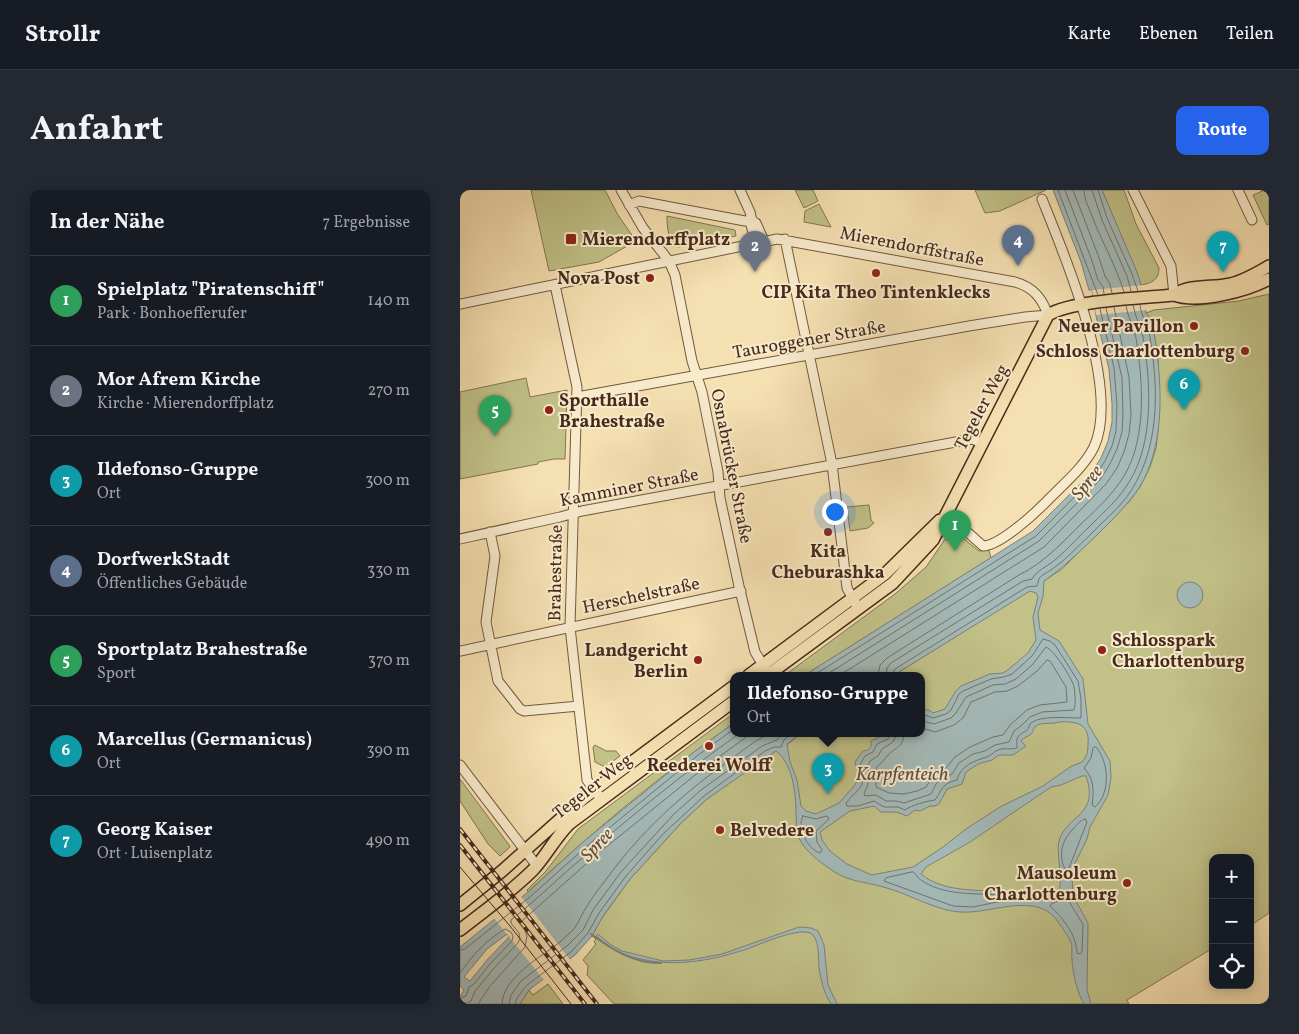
<!DOCTYPE html>
<html lang="de">
<meta charset="utf-8">
<style>
body{margin:0;font-family:Vollkorn,serif;background:#242831;color:#f1f3f6}
.controls{position:absolute;right:15px;bottom:15px;display:grid;overflow:hidden;border-radius:10px;box-shadow:0 2px 12px #0003}
.controls button{width:45px;height:45px;display:grid;place-items:center;padding:0;border:0;border-bottom:1px solid #363941;background:#171b24;color:#f1f3f6;font:25px sans-serif}
.you{position:absolute;left:374px;top:321px;width:18px;height:18px;margin:-12px;border:4px solid #fff;border-radius:50%;background:#1a73e8;box-shadow:0 0 0 8px #1a73e833}
.badge{display:grid;place-items:center;width:32px;height:32px;border-radius:50%;background:#2563eb;color:#fff;font-size:16px;font-weight:700}
.pin{position:absolute;translate:-50% -41px;filter:drop-shadow(0 1px 2px #0008)}
.pin::after{content:'';position:absolute;top:26px;width:18px;height:15px;background:inherit;clip-path:polygon(0 0,100% 0,50% 100%)}
.popup{position:absolute;left:270px;top:482px;width:195px;height:65px;box-sizing:border-box;display:grid;place-content:center;border-radius:10px;background:#171b24;filter:drop-shadow(0 1px 4px #0005);font-size:16px;white-space:nowrap;color:#9ea1a6}
.popup b{font-size:19px;color:#f1f3f6}
.popup::after{content:'';position:absolute;left:50%;top:100%;margin-left:-10px;border:10px solid transparent;border-top-color:#171b24}
.list{margin:0;padding:0;list-style:none}
h2{display:flex;justify-content:space-between;align-items:center;height:65px;margin:0;padding:0 20px;font-size:21px}
h2 small{font-size:16px;font-weight:400;color:#9ea1a6}
.list li{display:grid;grid-template-columns:32px 1fr auto;gap:15px;align-items:center;box-sizing:border-box;height:90px;padding:0 20px;border-top:1px solid #363941}
.list b{display:block;font-size:19px;white-space:nowrap}
.list p{margin:0;font-size:16px;white-space:nowrap;color:#9ea1a6}
.list em{font-size:16px;font-style:normal;color:#9ea1a6}
.icon{flex:none;width:28px;height:28px;fill:none;stroke:currentColor;stroke-width:2;stroke-linecap:round;stroke-linejoin:round}
.map{position:relative;flex:none;width:809px;height:814px;overflow:hidden;border-radius:10px}
header{display:flex;align-items:center;gap:30px;box-sizing:border-box;height:70px;padding:0 25px;background:#171b24;border-bottom:1px solid #363941}
header strong{font-size:24px}
nav{display:flex;gap:28px;margin-inline-start:auto;font-size:18px}
.intro{display:flex;align-items:center;justify-content:space-between;box-sizing:border-box;height:120px;padding:0 30px}
h1{margin:0;font-size:35px}
.button{padding:12px 22px;border-radius:10px;background:#2563eb;color:#fff;font-size:18px;font-weight:700}
main{display:flex;gap:30px;padding:0 30px}
aside{flex:1;background:#171b24;border-radius:10px;box-shadow:0 2px 12px #0003}
.map>svg:first-child{display:block}
.green{fill:#c1c188;stroke:#847652}
.water{fill:#a3bab9;stroke:#7e807a;fill-rule:evenodd}
.pier{fill:#f5e0b1}
.lines{fill:none;stroke-linecap:round;stroke-linejoin:round}
.shore{stroke:#75726a;stroke-width:1}
.stream{stroke:#7e807a;stroke-width:2}
.minor-casing{stroke:#725841;stroke-width:11}
.major-casing{stroke:#472a1c;stroke-width:14}
.minor{stroke:#f8ebcc;stroke-width:9}
.major{stroke:#f5e0b1;stroke-width:11}
.tram{stroke:#472a1c;stroke-width:1}
.rail-casing{stroke:#472a1c;stroke-width:4}
.rail{stroke:#f8ebcc;stroke-width:2;stroke-dasharray:5.5;stroke-linecap:butt}
.poi-dot{fill:#8f2418;stroke:#f8ebcc;stroke-width:2}
.labels{text-anchor:middle;stroke-width:4;stroke-linejoin:round;paint-order:stroke}
.poi-label{font-size:18px;font-weight:bold;fill:#472a1c;stroke:#f8ebcc;text-anchor:end}
.street-label{font-size:18px;fill:#472a1c;stroke:#f8ebcc}
.water-label{font-size:19px;font-style:italic;fill:#5e4e43;stroke:#f8ebcc}
</style>
<header>
<strong>Strollr</strong>
<nav><a>Karte</a><a>Ebenen</a><a>Teilen</a></nav>
</header>
<div class="intro"><h1>Anfahrt</h1><a class="button">Route</a></div>
<main>
<aside>
<h2>In der Nähe<small>7 Ergebnisse</small></h2>
<ul class="list">
<li><span class="badge" style="background:#2e9e5b">1</span><div><b>Spielplatz &quot;Piratenschiff&quot;</b><p>Park · Bonhoefferufer</p></div><em>140 m</em></li>
<li><span class="badge" style="background:#6b7280">2</span><div><b>Mor Afrem Kirche</b><p>Kirche · Mierendorffplatz</p></div><em>270 m</em></li>
<li><span class="badge" style="background:#0f9aa8">3</span><div><b>Ildefonso-Gruppe</b><p>Ort</p></div><em>300 m</em></li>
<li><span class="badge" style="background:#5c6f8a">4</span><div><b>DorfwerkStadt</b><p>Öffentliches Gebäude</p></div><em>330 m</em></li>
<li><span class="badge" style="background:#2e9e5b">5</span><div><b>Sportplatz Brahestraße</b><p>Sport</p></div><em>370 m</em></li>
<li><span class="badge" style="background:#0f9aa8">6</span><div><b>Marcellus (Germanicus)</b><p>Ort</p></div><em>390 m</em></li>
<li><span class="badge" style="background:#0f9aa8">7</span><div><b>Georg Kaiser</b><p>Ort · Luisenplatz</p></div><em>490 m</em></li>
</ul>
</aside>
<div class="map">
<svg width="809" height="814" viewBox="0 0 809 814">
<rect width="100%" height="100%" fill="#f5e0b1"/>
<filter id="stains"><feTurbulence type="fractalNoise" baseFrequency=".004" numOctaves="4"/><feColorMatrix values="0 0 0 0 .2 0 0 0 0 .09 0 0 0 0 .02 0 0 0 .5 -.17"/></filter>
<radialGradient id="worn" r=".72"><stop offset=".6" stop-color="#630" stop-opacity="0"/><stop offset="1" stop-color="#630" stop-opacity=".3"/></radialGradient>
<path class="green" d="M71 0H145L158 25 176 51 139 72 89 81Z
M335 0H353L358 11 344 18Z
M515 0H586L540 21 525 23Z
M642 0H664L676 34 699 78C699 90 692 93 681 95Z
M805 0H809V34L807 35 793 5Z
M359 14 371 37 344 32 345 21Z
M207 26 275 40 276 46 218 57C208 52 207 37 207 26Z
M809 104V723L790 736V668H753V758L667 810 669 814H154L127 785 128 776 123 770 136 754 134 752 136 749 132 746 139 732 170 689 222 632 247 609 308 565 327 555 341 543H462V485H434L570 400 602 379 669 312 680 297 690 277 696 258 698 241 699 207 698 169 693 137 686 123 694 120 779 111Z
M66 188 70 207 107 200 105 269H94L78 272V274L0 289V202Z
M409 315 411 330 414 333 408 338 390 341 387 317Z
M492 339 519 361 529 360 531 368 345 485H325L435 404 466 377Z
M274 523V533C202 584 132 642 68 702L67 700 86 681 118 639Z
M135 555 146 561H156L160 566 145 577 135 572 133 557Z
M0 589 49 655 50 657 40 666 28 654 0 611Z
M88 794 103 814H60L69 800 73 805Z"/>
<path class="water" d="M593 0H642L677 82 682 98 686 123 691 129 693 137C702 187 707 253 679 298 667 316 651 331 636 346 619 362 603 378 584 391L583 406 578 423 580 440 599 451 623 489 628 534 650 571 651 588 648 605 630 637 627 649 615 673 612 687 613 706 628 733 627 800 631 814H624C617 802 613 784 612 770 611 764 613 757 611 752 607 744 601 736 596 729 576 704 536 721 509 722 482 724 456 707 430 699 410 692 391 693 373 681 360 672 344 661 338 646 335 639 337 631 336 624 336 603 333 574 316 561L247 609 222 632 170 689 143 726 132 746 115 765 69 800 60 814H0V807L4 800 0 796V757L68 702 123 652 234 562 274 533V543H341L327 554 330 572 337 590 341 616 346 621 356 624 379 613 395 595 399 586 395 572 403 561 408 560 411 557V551L427 543H462V520H469L473 523 485 519 495 502 501 496 530 484 543 483 549 479 568 463 576 450 573 427 578 407 576 403 570 401 434 485H345L573 341 631 283 641 268 648 251 652 232V214L649 179 636 126 632 100H629L621 72ZM599 532C615 531 630 533 628 554 628 561 627 567 622 572L610 577 583 596 540 617 506 639 483 657 453 677 412 685 407 683 387 674 370 661 362 650 360 642 390 621 414 616 421 622H437L447 626 455 620 460 621 470 616H475L479 614 487 599 502 594 506 582 518 574 532 570 539 565H553L566 556 561 551C564 547 568 547 571 544 575 540 571 541 575 537 581 531 591 535 599 532ZM622 586H626C640 626 607 624 599 651 595 666 608 701 593 708 580 714 571 703 560 702 530 699 485 705 461 684L466 677 510 652 591 597 601 595ZM47 744 49 747 27 770 10 791 4 787 27 759Z
M717 405a13 13 0 1 1 26 0a13 13 0 1 1-26 0Z
M339 737 351 738 358 741 364 755 368 795 377 814H371C364 803 361 791 359 778 358 768 360 754 353 745 343 734 297 756 284 760 243 773 202 779 161 763 152 759 144 752 136 746L138 744 151 755 162 761 203 771 229 770 262 764Z"/>
<path class="pier" d="M684 95 688 120 636 125 632 100Z
M60 705 111 771 84 790 33 727Z"/>
<g class="lines">
<path class="shore" d="M598 0 638 105
M605 0 631 68 638 90 643 97 644 104
M613 0 638 65 645 86 650 94 652 103
M624 0C624 9 629 18 632 26 642 52 656 76 664 102
M632 0 642 30 667 86 671 101
M638 0 647 28 672 84 678 101
M354 485 576 346 635 286 645 271 652 256 656 241 657 215 654 178 640 119
M366 485 579 351 640 290 650 274 657 259 662 242 663 225 662 188 646 118
M380 485 584 357 646 294 657 278 664 262 669 244 671 225 669 187 654 117
M418 485 420 475 427 468 559 385C584 373 604 351 623 332 638 318 653 304 664 286 687 248 683 191 676 148 674 137 668 128 666 116
M426 485 427 478 431 473 563 391 572 389C577 380 588 376 595 370 608 359 619 346 631 335 645 321 659 309 669 292 694 253 691 192 683 147 681 136 675 127 673 115
M432 485 435 479 567 397 577 396C578 394 578 392 579 389 581 385 588 382 591 380 606 370 618 356 631 344 642 332 656 321 666 308 700 262 699 202 690 147 688 135 681 126 680 115
M430 543 428 549 417 554 413 562 405 566 400 575C406 599 401 595 386 613L387 616H398L414 611 424 617H438L445 620C452 615 467 611 475 610 483 599 481 594 497 590 501 575 514 571 527 567 532 565 535 560 541 559 547 558 551 560 557 558 557 553 555 548 561 544 561 543 567 541 567 540 569 538 569 535 571 533 580 525 609 528 621 528V509L618 491 595 455 590 451 583 449 572 466 552 484 544 487 531 489 503 501 499 504 491 520 486 524 473 528 462 524
M437 543 433 552 422 559 418 566 410 571 408 575C409 587 410 593 404 603L405 606 416 605 426 611H436L444 613 471 604 476 594 481 589 492 584 499 573 513 564 525 561 535 555 549 552 554 541 562 535 570 527 582 522 614 520C616 513 615 504 614 496 611 487 594 460 586 457L572 475 556 489 545 494 533 495 506 507 496 523 491 528 474 534 462 531
M444 543C443 559 436 556 428 565 424 570 420 574 416 578V597L429 603 444 604 457 601 466 597 473 586 486 578 495 567 510 557 533 547 543 545 550 535 567 520 580 515 607 512 606 497 590 471 587 470 577 481 558 496 547 501 535 502 511 512 503 528 494 535 475 542 462 538
M636 557C649 572 651 603 635 617L632 615C634 601 634 588 624 578L631 568 633 558Z
M343 626 356 629 366 626 369 628 368 630 356 641 357 652 362 660 360 663C348 659 336 638 343 626Z
M625 629 627 632 609 678 605 679C598 665 602 650 613 639 617 635 619 631 625 629Z
M453 682C457 685 459 690 464 692 489 707 518 702 545 706L547 710 513 717 493 716 424 691 426 688Z
M604 702 607 703 611 715 623 734 622 762 620 764 617 763C616 744 603 728 590 716L591 714 598 711Z
M0 760 5 759 71 706 127 656 237 566 274 539
M0 783C12 766 26 750 45 739L51 742 53 746 52 751 31 773 14 794 9 797 6 806 0 808
M6 814 11 811 15 801 35 777 57 754 60 749 59 743 51 733V730C73 713 93 693 114 675 168 629 222 584 280 543
M18 814 30 796 65 757 67 746 62 733 63 730 135 666 245 577 285 548 290 543
M42 814C43 787 81 767 100 752 105 748 109 743 114 739 119 732 122 723 127 716 135 703 145 691 154 679 187 635 229 599 274 567 286 558 298 548 312 543
M49 814 51 805 61 791 107 756 123 740 133 720 161 682 214 624 241 600 302 556 317 550 322 543
M55 814 57 808 66 796 112 761 128 743 139 723 166 686 203 644 244 606 305 561 314 557H321L324 550 332 543"/>
<path class="stream" d="M131 744C151 759 175 774 201 773"/>
<defs>
<path id="minor" d="M161 0 183 38 209 71 215 85 232 171 242 202 258 282 260 308 279 396 295 462 306 480
M280 0 290 22 292 31 291 35 296 53
M673 0 711 76 714 105
M778 0 792 30
M169 15 179 11 285 31H292
M292 31 296 33 304 51
M325 49 372 274 387 398 396 414
M95 95 117 197 110 437 127 590 141 609
M0 114 317 49 555 92C573 97 582 108 588 125L565 127 509 136 117 207
M485 325 495 331 523 356C539 356 573 325 584 314 601 296 623 279 634 257 661 198 605 66 582 9
M30 342 35 366 26 432 38 491 60 519 64 521 119 516
M0 349 100 327 122 321 512 249 521 253
M0 461 281 401
M0 575 77 676"/>
<path id="major" d="M714 105C729 94 752 98 770 94 784 91 797 83 809 76
M289 485 425 384 480 330
M308 485 433 393 473 350 588 125C613 110 683 108 714 105 737 114 787 101 809 89
M0 715 42 681 125 607 274 496
M0 740C24 721 51 702 73 680 86 666 95 648 109 634L274 511"/>
</defs>
<use href="#minor" class="minor-casing"/>
<use href="#major" class="major-casing"/>
<use href="#minor" class="minor"/>
<use href="#major" class="major"/>
<path class="tram" d="M0 677 50 736 111 814"/>
<defs>
<path id="rail" d="M0 639 137 814
M0 655 125 814"/>
</defs>
<use href="#rail" class="rail-casing"/>
<use href="#rail" class="rail"/>
</g>
<g class="poi-dot">
<rect x="105" y="43" width="12" height="12" rx="2.5"/>
<circle cx="416" cy="83" r="5"/>
<circle cx="190" cy="88" r="5"/>
<circle cx="734" cy="136" r="5"/>
<circle cx="785" cy="161" r="5"/>
<circle cx="89" cy="220" r="5"/>
<circle cx="368" cy="342" r="5"/>
<circle cx="642" cy="460" r="5"/>
<circle cx="238" cy="470" r="5"/>
<circle cx="249" cy="556" r="5"/>
<circle cx="260" cy="640" r="5"/>
<circle cx="667" cy="693" r="5"/>
</g>
<g class="labels">
<g class="poi-label">
<text x="122" y="55" text-anchor="start">Mierendorffplatz</text>
<text x="180" y="94">Nova Post</text>
<text x="416" y="108" text-anchor="middle">CIP Kita Theo Tintenklecks</text>
<text x="724" y="142">Neuer Pavillon</text>
<text x="775" y="167">Schloss Charlottenburg</text>
<text x="99" y="216" text-anchor="start">Sporthalle<tspan x="99" dy="21">Brahestraße</tspan></text>
<text x="368" y="367" text-anchor="middle">Kita<tspan x="368" dy="21">Cheburashka</tspan></text>
<text x="652" y="456" text-anchor="start">Schlosspark<tspan x="652" dy="21">Charlottenburg</tspan></text>
<text x="228" y="466">Landgericht<tspan x="228" dy="21">Berlin</tspan></text>
<text x="249" y="581" text-anchor="middle">Reederei Wolff</text>
<text x="270" y="646" text-anchor="start">Belvedere</text>
<text x="657" y="689">Mausoleum<tspan x="657" dy="21">Charlottenburg</tspan></text>
</g>
<g class="street-label">
<text transform="translate(452 56) rotate(11)" y="6">Mierendorffstraße</text>
<text transform="translate(349 149) rotate(-10)" y="6">Tauroggener Straße</text>
<text transform="translate(521 217) rotate(-62)" y="6">Tegeler Weg</text>
<text transform="translate(272 276) rotate(79)" y="6">Osnabrücker Straße</text>
<text transform="translate(169 297) rotate(-11)" y="6">Kamminer Straße</text>
<text transform="translate(95 383) rotate(-89)" y="6">Brahestraße</text>
<text transform="translate(181 405) rotate(-12)" y="6">Herschelstraße</text>
<text transform="translate(132 596) rotate(-38)" y="6">Tegeler Weg</text>
</g>
<g class="water-label">
<text transform="translate(626 292) rotate(-52)" y="7">Spree</text>
<text x="442" y="590">Karpfenteich</text>
<text transform="translate(136 654) rotate(-47)" y="7">Spree</text>
</g>
</g>
<rect width="100%" height="100%" filter="url(#stains)"/>
<rect width="100%" height="100%" fill="url(#worn)"/>
</svg>
<div class="controls">
<button>+</button>
<button>−</button>
<button><svg class="icon" aria-label="locate" viewBox="0 0 24 24"><circle cx="12" cy="12" r="6"/><path d="M12 2v4M12 18v4M2 12h4M18 12h4"/></svg></button>
</div>
<div class="you"></div>
<div class="pin badge" style="left:495px;top:361px;background:#2e9e5b">1</div>
<div class="pin badge" style="left:295px;top:82px;background:#6b7280">2</div>
<div class="pin badge" style="left:368px;top:604px;background:#0f9aa8">3</div>
<div class="popup"><b>Ildefonso-Gruppe</b>Ort</div>
<div class="pin badge" style="left:558px;top:76px;background:#5c6f8a">4</div>
<div class="pin badge" style="left:35px;top:246px;background:#2e9e5b">5</div>
<div class="pin badge" style="left:724px;top:220px;background:#0f9aa8">6</div>
<div class="pin badge" style="left:763px;top:82px;background:#0f9aa8">7</div>
</div>
</main>
